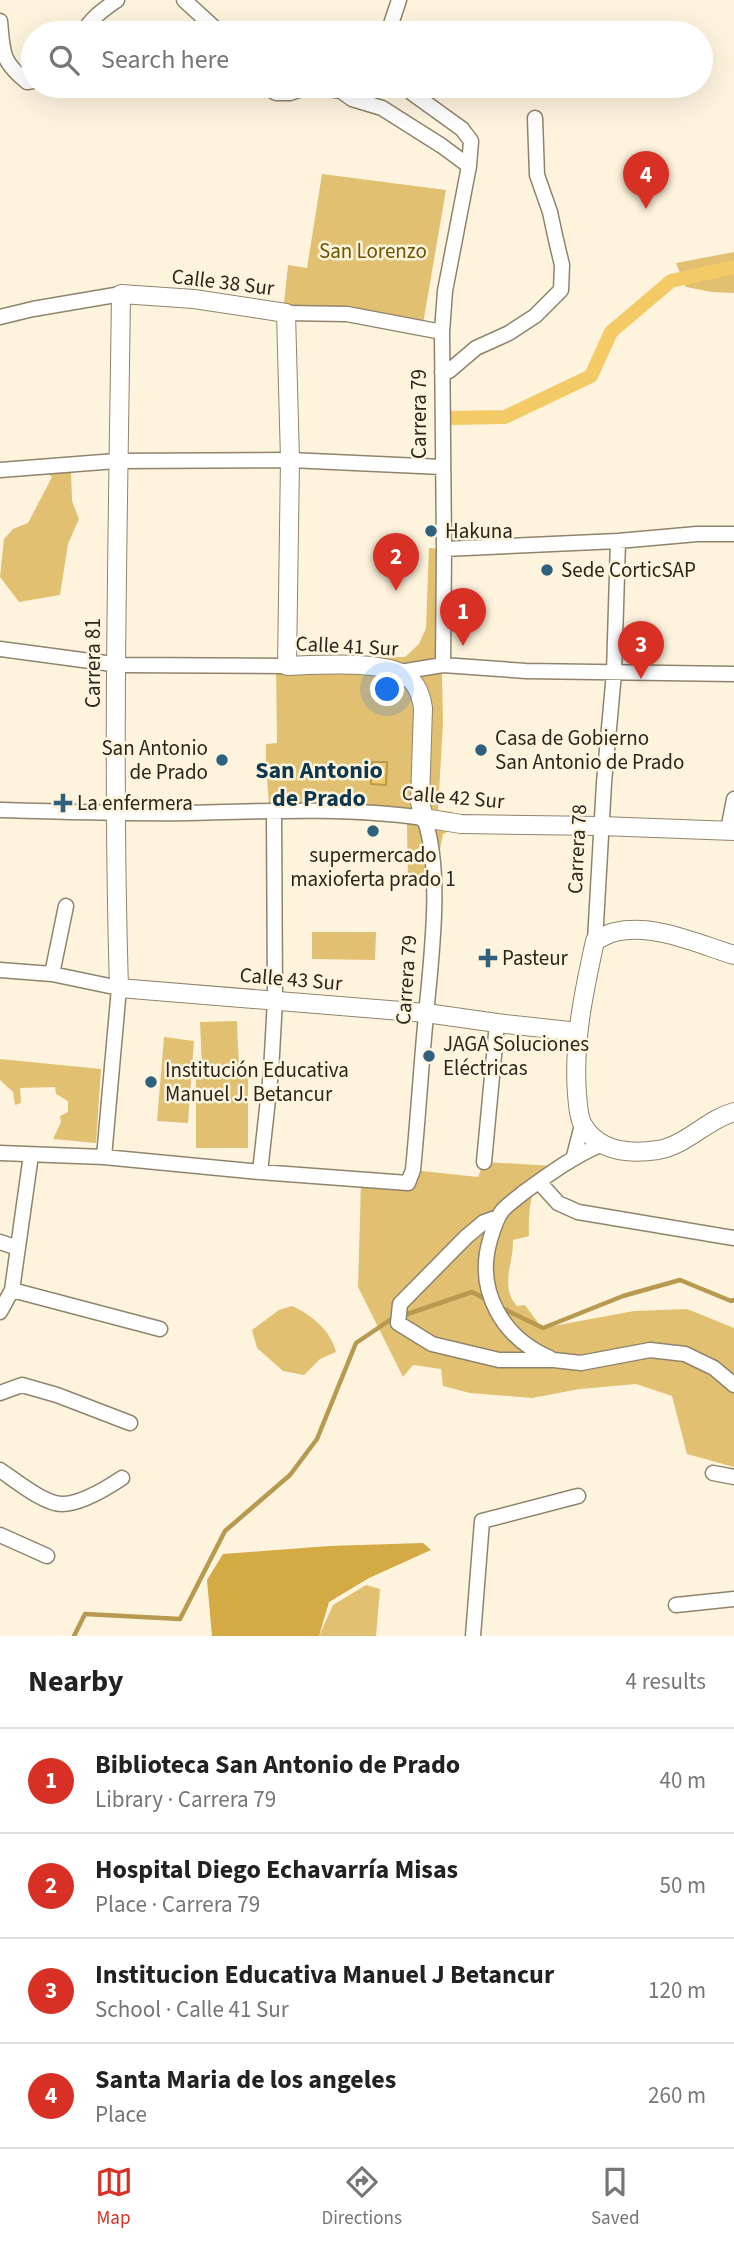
<!DOCTYPE html>
<meta charset="utf-8">
<style>
body{margin:0;font-family:"Source Sans 3",sans-serif;background:#f6f6f6;color:#222}
.you{position:absolute;left:388px;top:690px;width:24px;height:24px;margin:-18px;border:5px solid #fff;border-radius:50%;background:#1a73e8;box-shadow:0 0 0 10px #1a73e833}
.badge{display:grid;place-items:center;width:46px;height:46px;border-radius:50%;background:#d93025;color:#fff;font-size:23px;font-weight:700}
.pin{position:absolute;translate:-50% -58px;filter:drop-shadow(0 2px 4px #0008)}
.pin::after{content:'';position:absolute;top:37px;width:24px;height:21px;background:inherit;clip-path:polygon(0 0,100% 0,50% 100%)}
.list{margin:0;padding:0;list-style:none}
h2{display:flex;justify-content:space-between;align-items:center;height:91px;margin:0;padding:0 28px;font-size:30px}
h2 small{font-size:23px;font-weight:400;color:#767676}
.list li{display:grid;grid-template-columns:46px 1fr auto;gap:21px;align-items:center;box-sizing:border-box;height:105px;padding:0 28px;border-top:2px solid #e0e0e0}
.list b{display:block;font-size:26px;white-space:nowrap}
.list p{margin:0;font-size:23px;white-space:nowrap;color:#767676}
.list em{font-size:23px;font-style:normal;color:#767676}
.icon{flex:none;width:38px;height:38px;fill:none;stroke:currentColor;stroke-width:2;stroke-linecap:round;stroke-linejoin:round}
.map{position:relative;flex:none;width:734px;height:1636px;overflow:hidden}
.search{position:absolute;background:#fff;box-shadow:0 7px 28px #0002;left:21px;right:21px;top:21px;height:77px;display:flex;align-items:center;gap:18px;box-sizing:border-box;padding:0 24px;border-radius:38px;color:#767676;font-size:26px}
.sheet{height:511px;background:#fff}
nav{display:flex;justify-content:space-around;align-items:center;box-sizing:border-box;height:98px;border-top:2px solid #e0e0e0;background:#fff;font-size:19px;color:#767676}
nav a{display:grid;justify-items:center;gap:4px}
nav .on{color:#d93025}
.map>svg:first-child{display:block}
.green{fill:#e1c072}
.forest{fill:#d3aa44}
.water{fill:#f3ca65;stroke:#b7994f;stroke-width:2}
.lines{fill:none;stroke-linecap:round;stroke-linejoin:round}
.stream{stroke:#b7994f;stroke-width:4.5}
.canal{stroke:#f3ca65;stroke-width:14}
.minor-casing{stroke:#8f846b;stroke-width:17}
.major-casing{stroke:#8f846b;stroke-width:20}
.minor{stroke:#fff;stroke-width:14}
.major{stroke:#fff;stroke-width:18}
.poi-dot{fill:#2f617e;stroke:#fef4de;stroke-width:2.5}
.labels{text-anchor:middle;stroke-width:5;stroke-linejoin:round;paint-order:stroke}
.park-label{font-size:21px;fill:#6e5300;stroke:#fef4de}
.street-label{font-size:21px;fill:#2a261b;stroke:#fef4de}
.poi-label{font-size:21px;fill:#2a261b;stroke:#fef4de;text-anchor:start}
.quarter-label{font-size:24px;font-weight:bold;fill:#0d374d;stroke:#fef4de}
</style>
<div class="map">
<svg width="734" height="1636" viewBox="0 0 734 1636">
<rect width="100%" height="100%" fill="#fef4de"/>
<path class="green" d="M322 174 446 190 423 324 284 304 288 265 307 268Z
M734 252V293L712 292 686 287 676 263Z
M60 465 71 472 72 501 79 519 68 544 60 595 19 602 0 577 4 539 13 529 28 523 52 477 44 469Z
M429 548 444 549 442 671 443 723 438 810 453 812 452 829 443 834 437 865 436 887 408 886 407 823 280 816 269 807C268 785 265 766 266 744L277 743 276 666 297 658 405 657 419 644 426 628Z
M312 932H376L375 960 312 959Z
M237 1021 239 1067 202 1068 200 1022Z
M164 1037 194 1041 188 1123 157 1121Z
M0 1059 101 1069 96 1143 53 1139 61 1122 60 1116 68 1112V1101L56 1094 55 1087 20 1088 21 1103 15 1105 13 1092 0 1080Z
M196 1074H248V1148H196Z
M568 1152 574 1156C534 1185 529 1184 529 1236L513 1240C514 1263 499 1286 517 1306L525 1305 542 1328 634 1311 687 1309 734 1328V1467L687 1454 672 1396 636 1384 580 1389 532 1398 470 1393 443 1386 441 1369 413 1365 403 1377 358 1287 361 1181 401 1184 413 1170 478 1177 484 1162 554 1166Z
M292 1306C312 1315 331 1331 336 1352L320 1359 304 1375 283 1371 257 1348 252 1330 279 1310Z
M366 1585 380 1589 376 1636H319L333 1605Z"/>
<path class="forest" d="M423 1543 431 1550 369 1578 329 1602 319 1636H212L207 1580 223 1554 329 1546Z"/>
<path class="water" d="M372 762H387L386 785 371 784Z"/>
<g class="lines">
<path class="stream" d="M498 1306 543 1328 623 1296 680 1280 731 1301 734 1300
M74 1636 85 1614 180 1619 225 1531 290 1475 317 1439 356 1343 390 1320 472 1292 487 1300"/>
<path class="canal" d="M450 418 505 417 591 376 611 332 671 281 734 267"/>
<defs>
<path id="minor" d="M184 0 220 33
M0 21C3 53 1 61 27 82L33 81
M83 33C91 18 103 10 117 0
M388 33 399 0
M264 86 276 93H290L311 86 341 91 352 99 382 108 442 146 469 166
M407 86 412 93 462 129 471 141 469 166 445 291 442 332 444 549 443 665
M286 313 347 314 442 332
M0 317 33 309 121 294
M442 372 449 371 476 348 509 333 535 316 561 290 562 265 556 240 550 212 537 175 535 118
M0 470 116 461 290 460 442 467
M444 549 618 541 697 534H734
M0 649 120 665 287 666
M400 672 443 665 526 671 734 674
M0 810C63 812 125 814 188 813 266 811 347 807 424 818 443 870 431 960 426 1015 421 1067 418 1119 413 1170L408 1183 260 1172 104 1157 0 1153
M728 830 734 799
M595 941 604 783 614 673 618 541
M0 970 52 974 119 988 104 1157
M52 974 66 906
M574 1156 582 1125
M484 1162 497 1023
M260 1172 271 1072 275 1000 274 811
M539 1182 558 1203 578 1212 734 1238
M498 1217 484 1222 466 1237 400 1304 398 1323 432 1344 499 1360H554L581 1363 650 1350 685 1354 714 1368 734 1385
M0 1242 18 1248
M12 1290 160 1329
M0 1312 12 1290 31 1155
M550 1358C503 1338 475 1291 490 1240 493 1230 496 1219 502 1211 508 1204 516 1199 523 1193 548 1175 572 1157 600 1145
M0 1393 22 1385 57 1395 130 1423
M0 1470C15 1480 44 1504 62 1504 81 1504 107 1488 122 1478
M713 1473 734 1477
M0 1535 47 1556
M676 1605 734 1599
M473 1636 482 1521 578 1496"/>
<path id="major" d="M734 955C698 944 654 923 615 932 608 933 602 938 595 941 584 991 573 1042 577 1094 578 1103 578 1117 583 1125 599 1153 631 1154 658 1150 687 1145 706 1120 734 1112
M578 1032 497 1023 426 1013 119 988C112 757 118 526 121 294L194 299 286 313 290 460 287 666C317 665 375 661 401 673 415 679 421 694 423 708L420 802 424 818 461 824 601 826 734 831"/>
</defs>
<use href="#minor" class="minor-casing"/>
<use href="#major" class="major-casing"/>
<use href="#minor" class="minor"/>
<use href="#major" class="major"/>
</g>
<g class="poi-dot">
<circle cx="431" cy="531" r="7"/>
<circle cx="547" cy="570" r="7"/>
<circle cx="481" cy="750" r="7"/>
<circle cx="222" cy="760" r="7"/>
<path d="M59.5 792.5h7v7h7v7h-7v7h-7v-7h-7v-7h7z"/>
<circle cx="373" cy="831" r="7"/>
<path d="M484.5 947.5h7v7h7v7h-7v7h-7v-7h-7v-7h7z"/>
<circle cx="429" cy="1056" r="7"/>
<circle cx="151" cy="1082" r="7"/>
</g>
<g class="labels">
<g class="park-label">
<text x="373" y="258">San Lorenzo</text>
</g>
<g class="street-label">
<text transform="translate(223 282) rotate(7)" y="7">Calle 38 Sur</text>
<text transform="translate(419 414) rotate(-90)" y="7">Carrera 79</text>
<text transform="translate(347 646) rotate(3)" y="7">Calle 41 Sur</text>
<text transform="translate(93 663) rotate(-90)" y="7">Carrera 81</text>
<text transform="translate(453 797) rotate(5)" y="7">Calle 42 Sur</text>
<text transform="translate(577 849) rotate(-87)" y="7">Carrera 78</text>
<text transform="translate(291 979) rotate(5)" y="7">Calle 43 Sur</text>
<text transform="translate(406 980) rotate(-86)" y="7">Carrera 79</text>
</g>
<g class="poi-label">
<text x="445" y="538">Hakuna</text>
<text x="561" y="577">Sede CorticSAP</text>
<text x="495" y="745">Casa de Gobierno<tspan x="495" dy="24">San Antonio de Prado</tspan></text>
<text x="208" y="755" text-anchor="end">San Antonio<tspan x="208" dy="24">de Prado</tspan></text>
<text x="77" y="810">La enfermera</text>
<text x="373" y="862" text-anchor="middle">supermercado<tspan x="373" dy="24">maxioferta prado 1</tspan></text>
<text x="502" y="965">Pasteur</text>
<text x="443" y="1051">JAGA Soluciones<tspan x="443" dy="24">Eléctricas</tspan></text>
<text x="165" y="1077">Institución Educativa<tspan x="165" dy="24">Manuel J. Betancur</tspan></text>
</g>
<g class="quarter-label">
<text x="319" y="778">San Antonio<tspan x="319" dy="28">de Prado</tspan></text>
</g>
</g>
</svg>
<div class="you"></div>
<div class="pin badge" style="left:463px;top:646px">1</div>
<div class="pin badge" style="left:396px;top:591px">2</div>
<div class="pin badge" style="left:641px;top:679px">3</div>
<div class="pin badge" style="left:646px;top:209px">4</div>
<div class="search"><svg class="icon" aria-label="search" viewBox="0 0 24 24"><circle cx="10" cy="10" r="6"/><path d="M15 15l6 6"/></svg>Search here</div>
</div>
<section class="sheet">
<h2>Nearby<small>4 results</small></h2>
<ul class="list">
<li><span class="badge">1</span><div><b>Biblioteca San Antonio de Prado</b><p>Library · Carrera 79</p></div><em>40 m</em></li>
<li><span class="badge">2</span><div><b>Hospital Diego Echavarría Misas</b><p>Place · Carrera 79</p></div><em>50 m</em></li>
<li><span class="badge">3</span><div><b>Institucion Educativa Manuel J Betancur</b><p>School · Calle 41 Sur</p></div><em>120 m</em></li>
<li><span class="badge">4</span><div><b>Santa Maria de los angeles</b><p>Place</p></div><em>260 m</em></li>
</ul>
</section>
<nav>
<a class="on"><svg class="icon" aria-label="map" viewBox="0 0 24 24"><path d="M3 6l6-2 6 2 6-2v14l-6 2-6-2-6 2zM9 4v14M15 6v14"/></svg>Map</a>
<a><svg class="icon" aria-label="directions" viewBox="0 0 24 24"><path d="M12 3l9 9-9 9-9-9zM9 14v-3h6M13 9l2 2-2 2"/></svg>Directions</a>
<a><svg class="icon" aria-label="saved" viewBox="0 0 24 24"><path d="M7 4h10v16l-5-4-5 4z"/></svg>Saved</a>
</nav>
